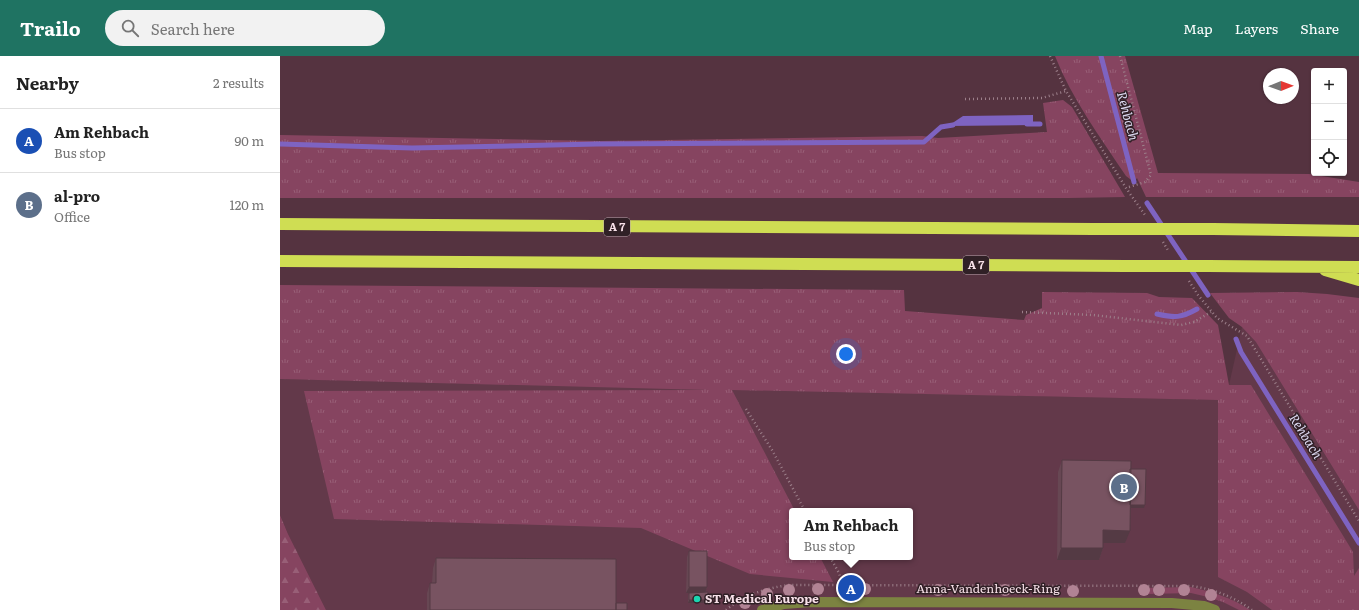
<!DOCTYPE html>
<meta charset="utf-8">
<style>
body{margin:0;font-family:Literata,serif;background:#f2f2f2;color:#222}
.controls{position:absolute;right:12px;top:12px;display:grid;overflow:hidden;border-radius:4px;box-shadow:0 1px 3px #0004}
.controls button{width:36px;height:36px;display:grid;place-items:center;padding:0;border:0;border-bottom:1px solid #e0e0e0;background:#fff;color:#222;font:20px sans-serif}
.compass{position:absolute;left:983px;top:12px;width:36px;height:36px;border-radius:50%;background:#fff;box-shadow:0 1px 3px #0004;rotate:89deg}
.you{position:absolute;left:566px;top:298px;width:14px;height:14px;margin:-10px;border:3px solid #fff;border-radius:50%;background:#1a73e8;box-shadow:0 0 0 6px #1a73e833}
.badge{display:grid;place-items:center;width:26px;height:26px;border-radius:50%;background:#1f7362;color:#fff;font-size:13px;font-weight:700}
.pin{position:absolute;translate:-50% -50%;border:2px solid #fff;box-shadow:0 1px 4px #0006}
.popup{position:absolute;left:509px;top:452px;width:124px;height:52px;box-sizing:border-box;display:grid;place-content:center;border-radius:4px;background:#fff;filter:drop-shadow(0 1px 3px #0005);font-size:13px;white-space:nowrap;color:#767676}
.popup b{font-size:15px;color:#222}
.popup::after{content:'';position:absolute;left:50%;top:100%;margin-left:-8px;border:8px solid transparent;border-top-color:#fff}
.list{margin:0;padding:0;list-style:none}
h2{display:flex;justify-content:space-between;align-items:center;height:52px;margin:0;padding:0 16px;font-size:17px}
h2 small{font-size:13px;font-weight:400;color:#767676}
.list li{display:grid;grid-template-columns:26px 1fr auto;gap:12px;align-items:center;box-sizing:border-box;height:64px;padding:0 16px;border-top:1px solid #e0e0e0}
.list b{display:block;font-size:15px;white-space:nowrap}
.list p{margin:0;font-size:13px;white-space:nowrap;color:#767676}
.list em{font-size:13px;font-style:normal;color:#767676}
.icon{flex:none;width:22px;height:22px;fill:none;stroke:currentColor;stroke-width:2;stroke-linecap:round;stroke-linejoin:round}
.map{position:relative;flex:none;width:1079px;height:554px;overflow:hidden}
header{display:flex;align-items:center;gap:24px;box-sizing:border-box;height:56px;padding:0 20px;background:#1f7362;color:#fff}
header strong{font-size:19px}
nav{display:flex;gap:22px;margin-inline-start:auto;font-size:14px}
.search{width:280px;height:36px;background:#f2f2f2;display:flex;align-items:center;gap:10px;box-sizing:border-box;padding:0 14px;border-radius:22px;color:#767676;font-size:15px}
main{display:flex}
aside{flex:1;background:#fff}
.map>svg:first-child{display:block}
.built{fill:#63394a;fill-rule:evenodd}
.grass{fill:url(#grass-tufts)}
.forest{fill:url(#forest-firs)}
.water{fill:#7e63c1}
.lines{fill:none;stroke-linecap:round;stroke-linejoin:round}
.stream{stroke:#7e63c1;stroke-width:5}
.path{stroke:#9d808b;stroke-width:2.5;stroke-dasharray:1 3;stroke-linecap:butt}
.minor{stroke:#7c8341;stroke-width:10}
.highway{stroke:#cfdd53;stroke-width:12}
.highway-bridge{stroke:#cfdd53;stroke-width:12}
.tree{fill:#b18394}
.wall{fill:#674753}
.shaded-wall{fill:#543a44}
.building{fill:#785361;stroke:#543a44}
.poi-dot{fill:#1bd5b1;stroke:#302026;stroke-width:1.5}
.labels{text-anchor:middle;stroke-width:3;stroke-linejoin:round;paint-order:stroke}
.shield{fill:#302026;stroke:#bba6ae;stroke-width:1}
.shield-label{font-size:11px;font-weight:bold;fill:#f7e0e8}
.street-label{font-size:12px;fill:#f7e0e8;stroke:#302026}
.poi-label{font-size:12px;font-weight:bold;fill:#f7e0e8;stroke:#302026;text-anchor:start}
.water-label{font-size:13px;font-style:italic;fill:#ddd9f1;stroke:#302026}
</style>
<header>
<strong>Trailo</strong>
<div class="search"><svg class="icon" aria-label="search" viewBox="0 0 24 24"><circle cx="10" cy="10" r="6"/><path d="M15 15l6 6"/></svg>Search here</div>
<nav><a>Map</a><a>Layers</a><a>Share</a></nav>
</header>
<main>
<aside>
<h2>Nearby<small>2 results</small></h2>
<ul class="list">
<li><span class="badge" style="background:#1a4fb4">A</span><div><b>Am Rehbach</b><p>Bus stop</p></div><em>90 m</em></li>
<li><span class="badge" style="background:#5c6f8a">B</span><div><b>al-pro</b><p>Office</p></div><em>120 m</em></li>
</ul>
</aside>
<div class="map">
<svg width="1079" height="554" viewBox="0 0 1079 554">
<defs>
<pattern id="grass-tufts" width="24" height="20" patternUnits="userSpaceOnUse"><rect width="24" height="20" fill="#864460"/><path d="M3 7l-1-3M5 7V3M7 7l1-3M15 17l-1-3M17 17v-4M19 17l1-3" fill="none" stroke="#985f77"/></pattern>
<pattern id="forest-firs" width="22" height="20" patternUnits="userSpaceOnUse"><rect width="22" height="20" fill="#864460"/><path d="M5 1l3.5 6h-7zM16 11l3.5 6h-7z" fill="#985f77"/></pattern>
</defs>
<rect width="100%" height="100%" fill="#553340"/>
<path class="built" d="M962 271 1079 277V554H46L8 478 0 459V323L938 344 949 329ZM512 455H630V501H512Z"/>
<path class="grass" d="M775 0H845L878 117 1029 118 1079 126V141H866L857 122 854 126 846 120C820 81 792 43 775 0Z
M783 44 792 51 845 141 788 142H0V79L320 85 642 80 658 82 767 76 763 47Z
M0 229 624 234 625 255 744 264 746 259 762 252V236L867 237 879 241 912 242 938 269 949 329H971L1073 496 1074 520 1079 512V554H992L967 536 938 521V344L452 334 515 455H512V501H540L553 526 470 518 361 472 54 463 24 335 429 334 0 323Z
M1017 236 1047 238 1079 242V454L976 286 962 271 949 262 930 237Z
M911 531C933 536 952 542 970 554H959L943 546 928 541 911 537 868 538 864 532Z"/>
<path class="forest" d="M0 459 8 478 46 554H0Z"/>
<path class="water" d="M753 59V69L668 70 683 60Z"/>
<g class="lines">
<path class="stream" d="M821 0 854 126
M747 68H760
M0 88 132 92 317 88 644 86 661 71 673 69
M867 147 928 239
M877 258C895 262 901 262 917 253
M956 283 961 296 1079 487"/>
<path class="path" d="M770 0 786 35 846 132 865 159
M840 0 871 119 865 126 846 132
M685 43 762 42 786 35
M883 186 889 196
M909 225 918 239 937 262 967 280 1079 465
M742 256 813 259 901 269 914 266 931 256
M466 353 492 394 525 455
M550 501 559 517 562 529
M446 554C464 539 486 532 509 529L912 530C936 534 952 540 972 554"/>
<path class="minor" d="M482 554 504 548 531 546 892 547 924 550 935 554"/>
<path class="highway" d="M0 168 814 173
M933 173 1079 175
M0 205 845 210
M928 210 1079 211
M1045 214 1079 224"/>
<path class="highway-bridge" d="M814 173H933
M845 210H928"/>
</g>
<g class="tree">
<circle cx="538" cy="533" r="6"/>
<circle cx="585" cy="533" r="6"/>
<circle cx="509" cy="534" r="6"/>
<circle cx="658" cy="534" r="6"/>
<circle cx="725" cy="534" r="6"/>
<circle cx="864" cy="534" r="6"/>
<circle cx="879" cy="534" r="6"/>
<circle cx="904" cy="534" r="6"/>
<circle cx="793" cy="535" r="6"/>
<circle cx="487" cy="538" r="6"/>
<circle cx="931" cy="539" r="6"/>
<circle cx="465" cy="547" r="6"/>
</g>
<path class="wall" d="M782 404 864 452H850L845 487H823V492L819 504H777L778 416Z
M409 495 427 531 425 536 427 547H408V540L409 537H406L407 501Z
M156 502 336 547 347 554H147V537L150 527H152L153 512Z"/>
<path class="shaded-wall" d="M847 449H865L864 452H846Z
M823 474 850 475 845 487H819Z
M781 492H823L819 504H777Z
M409 531H427L425 537H406Z
M409 544H428L427 547H408Z"/>
<path class="building" d="M782 404 851 405 850 475 823 474V492H781Z
M850 413H866L865 449H850Z
M409 495H427V531H409Z
M156 502 336 503V554H150V527H156Z
M428 536V544H409V537Z
M336 547H347V554H336Z"/>
<circle class="poi-dot" cx="417" cy="543" r="4"/>
<g class="labels">
<g class="shield">
<rect x="324" y="162" width="26" height="18" rx="3"/>
<rect x="683" y="200" width="26" height="18" rx="3"/>
</g>
<g class="shield-label">
<text x="337" y="175">A 7</text>
<text x="696" y="213">A 7</text>
</g>
<g class="street-label">
<text x="708" y="537">Anna-Vandenhoeck-Ring</text>
</g>
<g class="poi-label">
<text x="425" y="547">ST Medical Europe</text>
</g>
<g class="water-label">
<text transform="translate(848 60) rotate(75)" y="5">Rehbach</text>
<text transform="translate(1026 380) rotate(58)" y="5">Rehbach</text>
</g>
</g>
</svg>
<div class="controls">
<button>+</button>
<button>−</button>
<button><svg class="icon" aria-label="locate" viewBox="0 0 24 24"><circle cx="12" cy="12" r="6"/><path d="M12 2v4M12 18v4M2 12h4M18 12h4"/></svg></button>
</div>
<svg class="compass" viewBox="-18 -18 36 36"><path d="M0-13l5 13h-10z" fill="#e53935"/><path d="M0 13l5-13h-10z" fill="#767676"/></svg>
<div class="you"></div>
<div class="pin badge" style="left:571px;top:532px;background:#1a4fb4">A</div>
<div class="popup"><b>Am Rehbach</b>Bus stop</div>
<div class="pin badge" style="left:844px;top:431px;background:#5c6f8a">B</div>
</div>
</main>
